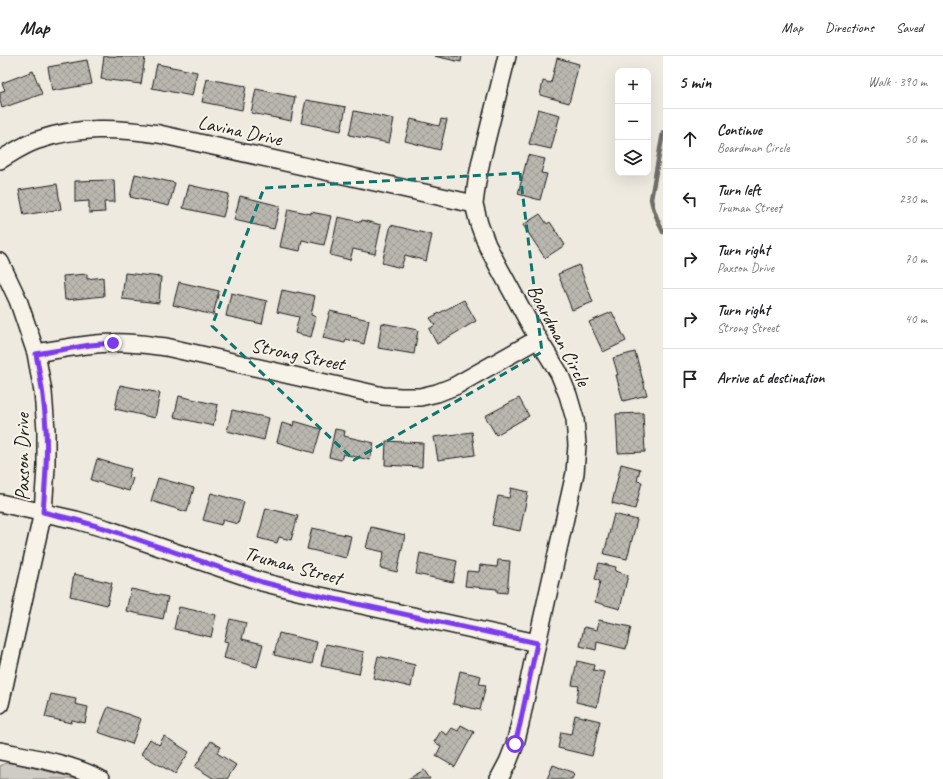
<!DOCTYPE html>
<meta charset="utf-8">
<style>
body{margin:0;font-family:Caveat,sans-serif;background:#f2f2f2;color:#202124}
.controls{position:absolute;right:12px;top:12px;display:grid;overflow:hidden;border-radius:8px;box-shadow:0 4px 16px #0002}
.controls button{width:36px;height:36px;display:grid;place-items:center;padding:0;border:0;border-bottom:1px solid #e0e0e0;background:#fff;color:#202124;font:20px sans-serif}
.stop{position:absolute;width:12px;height:12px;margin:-9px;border:3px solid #7c3aed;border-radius:50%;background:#fff}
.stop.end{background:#7c3aed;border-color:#fff;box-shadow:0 1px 4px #0008}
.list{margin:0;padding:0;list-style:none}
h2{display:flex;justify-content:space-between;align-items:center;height:52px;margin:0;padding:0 16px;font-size:17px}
h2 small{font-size:13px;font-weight:400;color:#757577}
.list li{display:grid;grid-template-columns:26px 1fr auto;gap:12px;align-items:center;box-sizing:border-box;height:60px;padding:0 16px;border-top:1px solid #e0e0e0}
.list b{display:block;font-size:15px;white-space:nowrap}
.list p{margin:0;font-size:13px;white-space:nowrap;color:#757577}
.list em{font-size:13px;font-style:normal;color:#757577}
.icon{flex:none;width:22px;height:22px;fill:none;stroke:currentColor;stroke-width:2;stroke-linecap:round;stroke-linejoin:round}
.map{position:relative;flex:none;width:663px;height:723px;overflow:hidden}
header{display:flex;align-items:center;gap:24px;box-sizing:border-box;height:56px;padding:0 20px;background:#fff;border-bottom:1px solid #e0e0e0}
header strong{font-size:19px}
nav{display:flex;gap:22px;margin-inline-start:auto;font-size:14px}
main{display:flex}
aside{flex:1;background:#fff}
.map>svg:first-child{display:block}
.green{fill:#cfccc3;stroke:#767470}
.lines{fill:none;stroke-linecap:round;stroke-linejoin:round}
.stream{stroke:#6f6d69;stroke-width:4.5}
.building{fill:url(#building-cross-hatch);stroke:#1c1c1c}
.street-casing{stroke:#1c1c1c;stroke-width:20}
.street{stroke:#f7f3e8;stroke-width:17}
.route{stroke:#7c3aed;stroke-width:5}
.marked{fill:none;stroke:#0f766e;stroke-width:3;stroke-dasharray:8 5;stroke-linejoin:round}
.labels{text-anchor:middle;stroke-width:4;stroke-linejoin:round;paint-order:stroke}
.street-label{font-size:20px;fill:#1c1c1c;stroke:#f7f3e8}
</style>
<header>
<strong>Map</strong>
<nav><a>Map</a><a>Directions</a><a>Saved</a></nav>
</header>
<main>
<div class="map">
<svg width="663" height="723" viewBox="0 0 663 723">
<defs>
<pattern id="building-cross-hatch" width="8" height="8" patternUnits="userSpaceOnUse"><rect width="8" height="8" fill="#bab7af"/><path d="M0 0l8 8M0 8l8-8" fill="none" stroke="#9f9d96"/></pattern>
</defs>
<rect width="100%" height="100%" fill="#eeeae0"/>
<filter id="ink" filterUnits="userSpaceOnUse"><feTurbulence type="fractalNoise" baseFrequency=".025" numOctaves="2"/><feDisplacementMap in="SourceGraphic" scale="8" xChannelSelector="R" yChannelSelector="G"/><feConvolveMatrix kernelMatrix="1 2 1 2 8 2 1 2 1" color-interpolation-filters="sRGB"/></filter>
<g filter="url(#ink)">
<path class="green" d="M6 707H14L67 720 76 723H0V710Z"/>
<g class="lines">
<path class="stream" d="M663 77 651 143C653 155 658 165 663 176"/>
</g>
<path class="building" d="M104 0 145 1 141 28 101 23Z
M434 0H462L461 6Z
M557 2 579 8 569 47 540 39 543 25 551 27Z
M87 4 92 28 52 35 48 11Z
M157 8 197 16 192 40 152 32Z
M33 15 42 38 2 52 0 45V36L5 34 2 27Z
M207 23 246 30 242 54 202 46Z
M256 33 295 41 291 65 251 57Z
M306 44 346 51 341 75 301 67Z
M538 53 560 59 551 93 529 88Z
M354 55 394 63 389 87 349 79Z
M411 63 439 70 441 63 447 64 440 94 405 85Z
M528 99 545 103 541 117 547 118 540 144 518 138Z
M135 118 175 127 169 150 130 141Z
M114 124 115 146H104L105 156 89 157V145L75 146V125Z
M57 128 61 153 24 159 19 134Z
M189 129 229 138 223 161 183 152Z
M240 140 280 150 274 173 234 164Z
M288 153 311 158V156L331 160 324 189 302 184 300 195 280 191Z
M540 158 547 168 550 166 565 189 545 202 523 169Z
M338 161 361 166 362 164 381 169 375 198 353 193 350 204 330 199Z
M391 169 432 179 426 205 405 199 401 212 382 207Z
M579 209 593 246 572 254 558 218Z
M125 217 161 221 159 247 122 243Z
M87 218V223L103 221 104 240 65 244 63 220Z
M179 226 219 235 213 259 173 249Z
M282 234 296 237 297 236 315 240 311 259 316 261 311 281 295 277 299 261 277 256Z
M231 237 267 245 262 268 226 260Z
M464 244 476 265 437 288 429 273 435 269 430 262Z
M330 255 369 264 364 288 346 283 345 287 323 282Z
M612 256 626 285 603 296 589 266Z
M382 267 418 274 414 298 378 292Z
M635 296 647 339 623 345 616 319H618L613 302Z
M120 329 160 337 155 362 115 353Z
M179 340 218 349 213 370 174 361Z
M519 342 529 360 496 379 485 360Z
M232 354 269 362 264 384 227 375Z
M643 357 645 396 618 397 616 358Z
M294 365 321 373 314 397 277 386 282 367 293 370Z
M335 373 345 375 344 380 374 387 370 404 343 398 341 404 329 401Z
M472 376 475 399 438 404 434 381Z
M386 385 423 387 422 411 385 409Z
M97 403 131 413 128 421 133 422 129 435 91 424Z
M621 408 640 413 637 425 642 426 635 453 612 447Z
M158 422 194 432 187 456 151 445Z
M511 432 528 436 520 475 492 469 498 440 509 442Z
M211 437 244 446 238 468 223 464 221 469 203 464Z
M266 452 298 460 291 484 279 481 277 487 258 482Z
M614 458 637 464 627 503 604 498Z
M371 471 405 479 397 516 380 512 384 496 366 492Z
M312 472 351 480 346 502 307 493Z
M420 497 457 505 453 526 416 518Z
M498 504 510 505 507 537 497 536V533L465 530 467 515 479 516 480 509 497 511Z
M599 507 616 511 615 515 628 519 620 553 595 546 600 525 595 523Z
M74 518 112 527 107 549 70 540Z
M131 533 168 541 163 563 126 555Z
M179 551 216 559 211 581 174 573Z
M230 563 246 567 242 583 263 588 257 611 224 602 228 586 224 585Z
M599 564 631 571 626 593 597 586 596 594 580 590 584 571 597 574Z
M279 577 317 586 312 608 274 599Z
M326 588 364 596 359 618 321 610Z
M378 600 415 609 411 631 373 622Z
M577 605 594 609 593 614 604 616 597 651 576 646 579 630 572 629Z
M460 615 481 620 479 628 486 629 480 654 453 648Z
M51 638 76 643 75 648 88 651 85 667 72 664 71 667 45 661Z
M108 651 141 663 132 688 98 676Z
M575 659 600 665 592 700 558 692 561 676 571 678Z
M461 669 474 676 455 711 436 700 441 690 434 686 441 675 447 679 452 672 458 675Z
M164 680 189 696 175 718 141 698 150 683 159 689Z
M211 685 221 691 217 697 236 709 227 723H212L213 722 195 711Z
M553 709 574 717 572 723H547Z
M424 714 430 723H408Z"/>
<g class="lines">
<defs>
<path id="street" d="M0 104C12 97 25 88 38 84 78 70 118 72 159 78L474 148
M0 206 18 244 36 297 43 336 46 374V411L43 456 0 648
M36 297C62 293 88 287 113 287 131 286 148 289 166 291L383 340 401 341H420L437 337 455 330 538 283
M0 447 76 464 107 473 262 526 302 536 537 587
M0 695C34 702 69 707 100 723
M499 723 508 706 515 688 520 668 537 587 575 417 577 389 575 363 568 339 559 317 538 283 498 210 487 189 479 168 474 148 477 125 481 105 507 0"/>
</defs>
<use href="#street" class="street-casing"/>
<use href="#street" class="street"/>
</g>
</g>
<g class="lines" filter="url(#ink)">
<path class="route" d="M113 287 90 289 36 298C41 323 45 348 46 374 48 401 45 429 43 456L76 464 107 473 262 526 302 536 537 587 520 668 515 688"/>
</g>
<path class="marked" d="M520 117 542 296 354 404 212 270 264 132Z"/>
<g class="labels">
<g class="street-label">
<text transform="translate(240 74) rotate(12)" y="7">Lavina Drive</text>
<text transform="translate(559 279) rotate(62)" y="7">Boardman Circle</text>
<text transform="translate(298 298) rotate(12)" y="7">Strong Street</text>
<text transform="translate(22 401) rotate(-90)" y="7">Paxson Drive</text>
<text transform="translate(293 509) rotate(15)" y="7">Truman Street</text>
</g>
</g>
</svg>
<div class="controls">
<button>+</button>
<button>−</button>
<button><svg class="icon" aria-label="layers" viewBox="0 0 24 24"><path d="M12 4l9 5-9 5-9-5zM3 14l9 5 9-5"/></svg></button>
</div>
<div class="stop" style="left:515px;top:688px"></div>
<div class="stop end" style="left:113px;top:287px"></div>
</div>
<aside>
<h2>5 min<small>Walk · 390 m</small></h2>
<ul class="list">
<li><svg class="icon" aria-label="ahead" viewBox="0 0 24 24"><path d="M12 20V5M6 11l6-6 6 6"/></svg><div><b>Continue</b><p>Boardman Circle</p></div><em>50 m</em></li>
<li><svg class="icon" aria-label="left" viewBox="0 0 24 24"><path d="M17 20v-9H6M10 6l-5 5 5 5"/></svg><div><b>Turn left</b><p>Truman Street</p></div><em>230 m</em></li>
<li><svg class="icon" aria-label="right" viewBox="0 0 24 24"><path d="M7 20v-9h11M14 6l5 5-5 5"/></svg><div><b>Turn right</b><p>Paxson Drive</p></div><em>70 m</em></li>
<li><svg class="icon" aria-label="right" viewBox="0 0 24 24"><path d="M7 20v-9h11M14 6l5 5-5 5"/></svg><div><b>Turn right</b><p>Strong Street</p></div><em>40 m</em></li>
<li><svg class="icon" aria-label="arrive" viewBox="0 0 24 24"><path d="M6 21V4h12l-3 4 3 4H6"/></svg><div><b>Arrive at destination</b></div></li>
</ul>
</aside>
</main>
